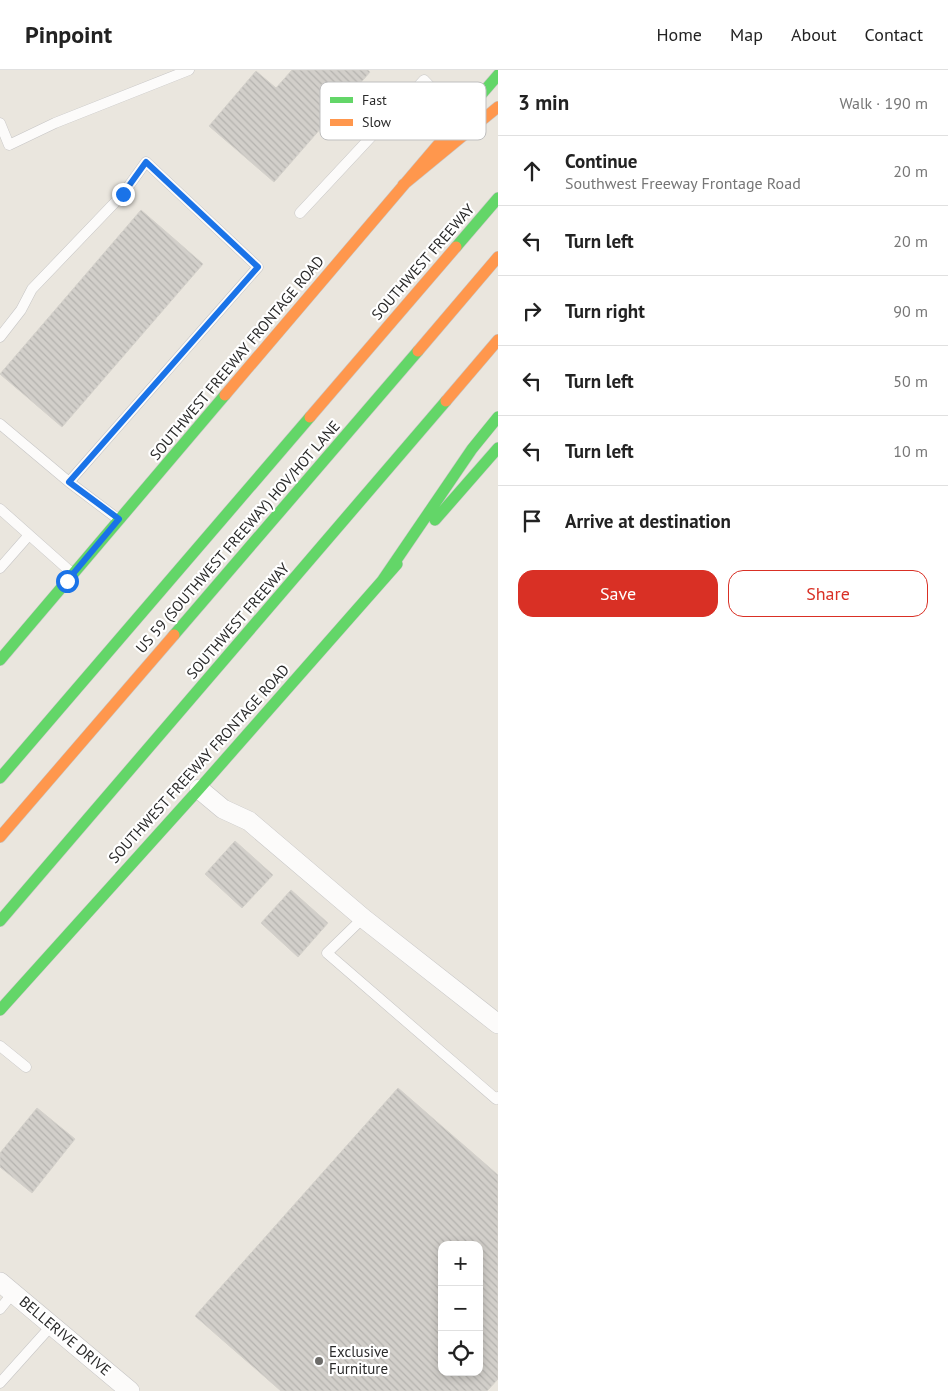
<!DOCTYPE html>
<meta charset="utf-8">
<style>
body{margin:0;font-family:"PT Sans",sans-serif;background:#f2f2f2;color:#222}
.controls{position:absolute;right:15px;bottom:15px;display:grid;overflow:hidden;border-radius:10px;box-shadow:0 2px 8px #0003}
.controls button{width:45px;height:45px;display:grid;place-items:center;padding:0;border:0;border-bottom:1px solid #e0e0e0;background:#fff;color:#222;font:25px sans-serif}
.stop{position:absolute;width:15px;height:15px;margin:-11px;border:4px solid #1a73e8;border-radius:50%;background:#fff}
.stop.end{background:#1a73e8;border-color:#fff;box-shadow:0 1px 5px #0008}
.list{margin:0;padding:0;list-style:none}
h2{display:flex;justify-content:space-between;align-items:center;height:65px;margin:0;padding:0 20px;font-size:21px}
h2 small{font-size:16px;font-weight:400;color:#767676}
.list li{display:grid;grid-template-columns:32px 1fr auto;gap:15px;align-items:center;box-sizing:border-box;height:70px;padding:0 20px;border-top:1px solid #e0e0e0}
.list b{display:block;font-size:19px;white-space:nowrap}
.list p{margin:0;font-size:16px;white-space:nowrap;color:#767676}
.list em{font-size:16px;font-style:normal;color:#767676}
.actions{display:flex;gap:10px;padding:15px 20px}
.actions a{flex:1;padding:11px 0;border:1px solid #d93025;border-radius:15px;text-align:center;font-size:18px;color:#d93025}
.actions .main{background:#d93025;color:#fff}
.icon{flex:none;width:28px;height:28px;fill:none;stroke:currentColor;stroke-width:2;stroke-linecap:round;stroke-linejoin:round}
.map{position:relative;flex:none;width:498px;height:1321px;overflow:hidden}
header{display:flex;align-items:center;gap:30px;box-sizing:border-box;height:70px;padding:0 25px;background:#fff;border-bottom:1px solid #e0e0e0}
header strong{font-size:24px}
nav{display:flex;gap:28px;margin-inline-start:auto;font-size:18px}
main{display:flex}
aside{flex:1;background:#fff}
.map>svg:first-child{display:block}
.building{fill:url(#building-back-hatch);stroke:#d4d1cb;fill-rule:evenodd}
.lines{fill:none;stroke-linecap:round;stroke-linejoin:round}
.lane-casing{stroke:#c6c5c5;stroke-width:11}
.street-casing{stroke:#c6c5c5;stroke-width:20}
.fast-casing{stroke:#c6c5c5;stroke-width:12}
.slow-casing{stroke:#c6c5c5;stroke-width:12}
.lane{stroke:#fcfbfa;stroke-width:10}
.street{stroke:#fcfbfa;stroke-width:19}
.fast{stroke:#63d668;stroke-width:11}
.slow{stroke:#ff974d;stroke-width:11}
.route{stroke:#1a73e8;stroke-width:6}
.poi-dot{fill:#6d6c69;stroke:#fff;stroke-width:2}
.labels{text-anchor:middle;stroke-width:4.5;stroke-linejoin:round;paint-order:stroke}
.street-label{font-size:15px;fill:#2a2a2a;stroke:#fff}
.poi-label{font-size:15px;fill:#2a2a2a;stroke:#fff;text-anchor:start}
.key{fill:#fff;stroke:#bfbfbf;stroke-width:1}
.key-label{font-size:14px;fill:#2a2a2a}
</style>
<header>
<strong>Pinpoint</strong>
<nav><a>Home</a><a>Map</a><a>About</a><a>Contact</a></nav>
</header>
<main>
<div class="map">
<svg width="498" height="1321" viewBox="0 0 498 1321">
<defs>
<pattern id="building-back-hatch" width="6" height="6" patternUnits="userSpaceOnUse" patternTransform="scale(1.25)"><rect width="6" height="6" fill="#d2cfca"/><path d="M-1 5l2 2M0 0l6 6M5-1l2 2" fill="none" stroke="#b4b2ae"/></pattern>
</defs>
<rect width="100%" height="100%" fill="#eae6de"/>
<path class="building" d="M292 0H368L370 2 274 112 209 56 256 1 276 18Z
M141 140 203 194 62 357 0 304Z
M235 771 273 805 242 838 205 804Z
M291 820 328 853 298 887 261 853Z
M398 1018 498 1105V1309L487 1321H281L195 1246ZM442 1175H479V1302H442Z
M37 1038 75 1069 32 1123 0 1097V1083Z"/>
<g class="lines">
<defs>
<path id="lane" d="M0 53 9 75 55 53 189 0
M300 143 424 10 461 48
M0 267 21 240 32 219 123 124 146 92 258 197 69 412
M0 354 69 412 118 449
M0 439 72 503
M0 498 29 465
M363 848 327 883 496 1029 498 1027
M0 976 26 997
M0 1239 13 1223
M0 1313 52 1255"/>
<path id="street" d="M199 719 223 739 249 751 363 848 498 954
M0 1212 130 1321"/>
<path id="fast" d="M448 63 498 5
M456 177 498 128
M435 450 498 378
M382 511 472 379 498 347
M174 565 418 281
M0 590 225 325
M0 708 310 347
M0 851 446 331
M0 940 199 719 397 494"/>
<path id="slow" d="M403 115 498 37
M418 281 498 187
M225 325 448 63
M446 331 498 270
M310 347 456 177
M0 767 174 565"/>
</defs>
<use href="#lane" class="lane-casing"/>
<use href="#street" class="street-casing"/>
<use href="#fast" class="fast-casing"/>
<use href="#slow" class="slow-casing"/>
<use href="#lane" class="lane"/>
<use href="#street" class="street"/>
<use href="#fast" class="fast"/>
<use href="#slow" class="slow"/>
</g>
<g class="lines">
<path class="route" d="M67 511 119 449 69 412 258 197 146 92 123 124"/>
</g>
<circle class="poi-dot" cx="319" cy="1291" r="5"/>
<g class="labels">
<g class="street-label">
<text transform="translate(423 192) rotate(-49)" y="5">SOUTHWEST FREEWAY</text>
<text transform="translate(237 288) rotate(-50)" y="5">SOUTHWEST FREEWAY FRONTAGE ROAD</text>
<text transform="translate(238 467) rotate(-49)" y="5">US 59 (SOUTHWEST FREEWAY) HOV/HOT LANE</text>
<text transform="translate(238 551) rotate(-49)" y="5">SOUTHWEST FREEWAY</text>
<text transform="translate(199 694) rotate(-48)" y="5">SOUTHWEST FREEWAY FRONTAGE ROAD</text>
<text transform="translate(65 1266) rotate(40)" y="5">BELLERIVE DRIVE</text>
</g>
<g class="poi-label">
<text x="329" y="1287">Exclusive<tspan x="329" dy="17">Furniture</tspan></text>
</g>
</g>
<rect x="320" y="12" width="166" height="58" rx="8" class="key"/>
<rect x="330" y="27" width="23" height="6" fill="#63d668"/>
<rect x="330" y="49" width="23" height="7" fill="#ff974d"/>
<g class="key-label">
<text x="362" y="35">Fast</text>
<text x="362" y="57">Slow</text>
</g>
</svg>
<div class="controls">
<button>+</button>
<button>−</button>
<button><svg class="icon" aria-label="locate" viewBox="0 0 24 24"><circle cx="12" cy="12" r="6"/><path d="M12 2v4M12 18v4M2 12h4M18 12h4"/></svg></button>
</div>
<div class="stop" style="left:67px;top:511px"></div>
<div class="stop end" style="left:123px;top:124px"></div>
</div>
<aside>
<h2>3 min<small>Walk · 190 m</small></h2>
<ul class="list">
<li><svg class="icon" aria-label="ahead" viewBox="0 0 24 24"><path d="M12 20V5M6 11l6-6 6 6"/></svg><div><b>Continue</b><p>Southwest Freeway Frontage Road</p></div><em>20 m</em></li>
<li><svg class="icon" aria-label="left" viewBox="0 0 24 24"><path d="M17 20v-9H6M10 6l-5 5 5 5"/></svg><div><b>Turn left</b></div><em>20 m</em></li>
<li><svg class="icon" aria-label="right" viewBox="0 0 24 24"><path d="M7 20v-9h11M14 6l5 5-5 5"/></svg><div><b>Turn right</b></div><em>90 m</em></li>
<li><svg class="icon" aria-label="left" viewBox="0 0 24 24"><path d="M17 20v-9H6M10 6l-5 5 5 5"/></svg><div><b>Turn left</b></div><em>50 m</em></li>
<li><svg class="icon" aria-label="left" viewBox="0 0 24 24"><path d="M17 20v-9H6M10 6l-5 5 5 5"/></svg><div><b>Turn left</b></div><em>10 m</em></li>
<li><svg class="icon" aria-label="arrive" viewBox="0 0 24 24"><path d="M6 21V4h12l-3 4 3 4H6"/></svg><div><b>Arrive at destination</b></div></li>
</ul>
<div class="actions"><a class="main">Save</a><a>Share</a></div>
</aside>
</main>
